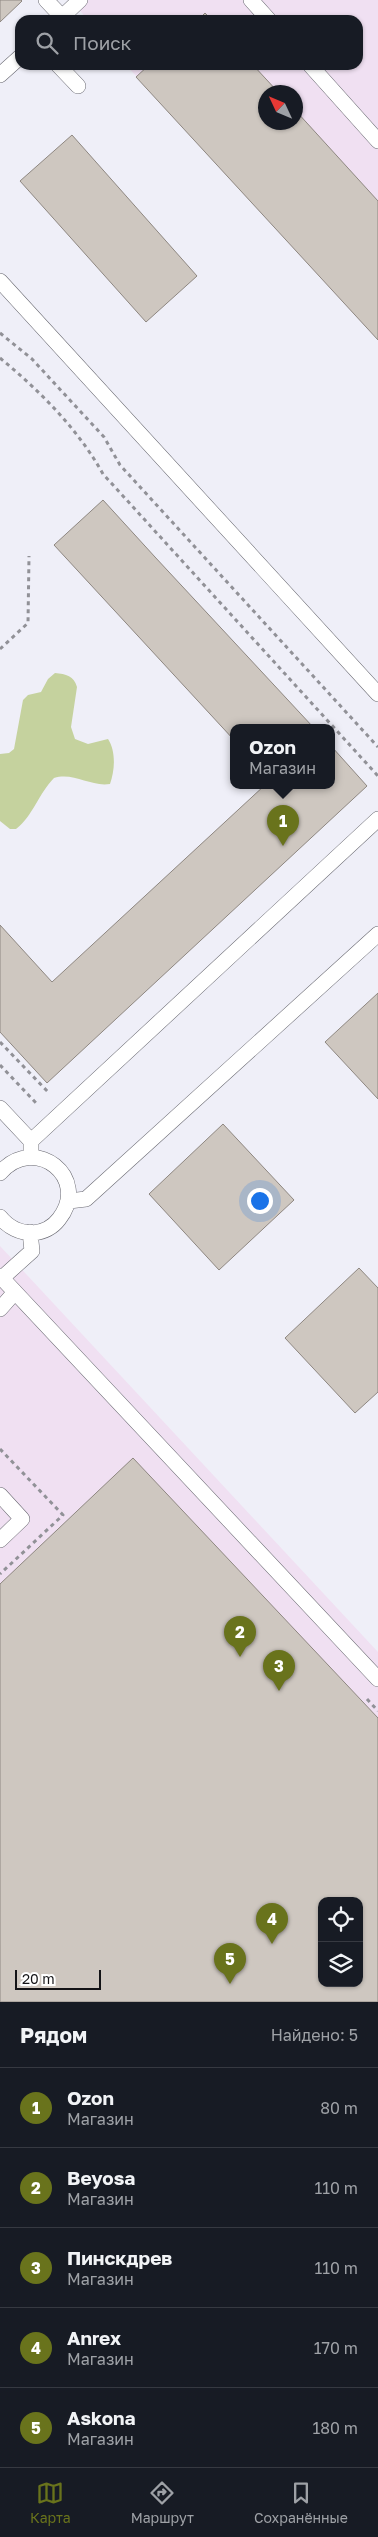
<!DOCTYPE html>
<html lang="ru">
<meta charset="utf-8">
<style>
body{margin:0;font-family:"Golos Text",sans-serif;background:#20242c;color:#f1f3f6}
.controls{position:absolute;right:15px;bottom:15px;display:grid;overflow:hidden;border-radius:10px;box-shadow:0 1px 4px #0004}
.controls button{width:45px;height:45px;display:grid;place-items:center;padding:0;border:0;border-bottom:1px solid #363941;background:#171b24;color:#f1f3f6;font:25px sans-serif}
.compass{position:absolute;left:258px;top:85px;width:45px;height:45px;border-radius:50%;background:#171b24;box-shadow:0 1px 4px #0004;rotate:314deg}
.scale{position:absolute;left:15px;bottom:12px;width:86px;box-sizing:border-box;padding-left:5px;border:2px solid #131316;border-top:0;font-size:14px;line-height:18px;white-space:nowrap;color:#131316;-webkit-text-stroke:4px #fff;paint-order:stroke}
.you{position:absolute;left:259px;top:1200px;width:18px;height:18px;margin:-12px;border:4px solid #fff;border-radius:50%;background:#1a73e8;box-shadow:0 0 0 8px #1a73e833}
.badge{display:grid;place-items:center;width:32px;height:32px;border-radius:50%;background:#69731c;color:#fff;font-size:16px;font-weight:700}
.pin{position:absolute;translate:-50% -41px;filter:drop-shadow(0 1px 2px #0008)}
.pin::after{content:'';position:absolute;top:26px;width:18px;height:15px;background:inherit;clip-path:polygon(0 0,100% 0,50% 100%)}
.popup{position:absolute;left:230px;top:724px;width:105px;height:65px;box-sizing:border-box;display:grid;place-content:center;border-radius:10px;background:#171b24;filter:drop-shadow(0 1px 4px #0005);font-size:16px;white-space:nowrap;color:#9ea1a6}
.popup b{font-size:19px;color:#f1f3f6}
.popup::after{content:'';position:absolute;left:50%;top:100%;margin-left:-10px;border:10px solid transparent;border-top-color:#171b24}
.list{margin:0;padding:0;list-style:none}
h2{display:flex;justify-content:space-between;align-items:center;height:65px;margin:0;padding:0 20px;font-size:21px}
h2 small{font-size:16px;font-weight:400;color:#9ea1a6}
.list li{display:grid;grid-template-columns:32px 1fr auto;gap:15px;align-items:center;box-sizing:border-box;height:80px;padding:0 20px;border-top:1px solid #363941}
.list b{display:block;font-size:19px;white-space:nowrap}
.list p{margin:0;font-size:16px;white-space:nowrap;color:#9ea1a6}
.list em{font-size:16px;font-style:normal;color:#9ea1a6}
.icon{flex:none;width:28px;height:28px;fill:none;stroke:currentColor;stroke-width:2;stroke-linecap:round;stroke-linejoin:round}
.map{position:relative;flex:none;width:378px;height:2002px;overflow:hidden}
.search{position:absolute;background:#171b24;box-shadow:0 1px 4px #0004;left:15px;right:15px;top:15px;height:55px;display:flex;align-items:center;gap:12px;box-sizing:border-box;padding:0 18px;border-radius:15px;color:#9ea1a6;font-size:19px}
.sheet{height:465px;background:#171b24}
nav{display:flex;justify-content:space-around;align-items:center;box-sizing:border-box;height:70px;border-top:1px solid #363941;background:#171b24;font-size:14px;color:#9ea1a6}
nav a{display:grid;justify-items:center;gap:2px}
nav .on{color:#69731c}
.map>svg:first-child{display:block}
.commercial{fill:#f0e0f2;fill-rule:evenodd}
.green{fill:#c5d29e}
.building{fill:#cec7c0;stroke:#8e8781;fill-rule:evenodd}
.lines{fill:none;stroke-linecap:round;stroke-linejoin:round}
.lane-casing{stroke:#686870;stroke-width:16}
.path{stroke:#919197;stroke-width:3;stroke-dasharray:4 4;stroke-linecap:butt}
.lane{stroke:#fff;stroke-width:15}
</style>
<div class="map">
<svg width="378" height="2002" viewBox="0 0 378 2002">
<rect width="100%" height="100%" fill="#efeff8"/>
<path class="commercial" d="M71 0H378V340L126 65H358V20H88ZM266 92H296V122H266Z
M0 1246 378 1652V2002H0ZM322 1901H359V1983H322Z"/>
<path class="green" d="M55 673C66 674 74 676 77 687L71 727 75 739 88 744 108 739C116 751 115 770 110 784 90 787 74 772 54 778 39 793 33 816 16 829H10L0 821V754L9 753 14 749 23 700 28 695 41 692 48 679Z"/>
<path class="building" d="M0 0H21L22 1 0 22Z
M205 13 212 20H198Z
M149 65H253L278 92H266V122H296V111L378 201V340L136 77Z
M72 135 197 276 146 322 20 181Z
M103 500 155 557 313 727H234V740L54 545Z
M332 747 367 786 47 1083 0 1032V925L52 982 265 785H332Z
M378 993V1099L325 1042Z
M223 1124 294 1200 219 1270 149 1194Z
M359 1268 378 1288V1392L355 1413 285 1338Z
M133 1458 378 1718V2002H0V1584ZM322 1901H359V1983H322Z"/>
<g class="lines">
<defs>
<path id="lane" d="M46 0 62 17 80 0
M251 0 269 20
M58 65 78 86
M310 65 378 141
M0 75 20 57
M0 281 378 694
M0 1108 31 1141V1150
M31 1141 378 819
M0 1173C35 1133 91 1178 59 1219 53 1227 43 1232 33 1233 20 1233 8 1227 0 1217
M69 1201 86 1199 378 934
M0 1276 378 1679
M2 1278 32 1251 30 1232
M0 1309 15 1292
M0 1495 22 1519 0 1540"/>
</defs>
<use href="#lane" class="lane-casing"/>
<path class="path" d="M0 333 32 359 104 437 120 465 378 747
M0 358C40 391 78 429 103 474L378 776
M0 649 28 623 29 556
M0 1042 49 1093
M0 1065 37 1104
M0 1449 63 1515 0 1574
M367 1699 378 1711"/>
<use href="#lane" class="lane"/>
</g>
</svg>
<div class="controls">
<button><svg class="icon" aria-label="locate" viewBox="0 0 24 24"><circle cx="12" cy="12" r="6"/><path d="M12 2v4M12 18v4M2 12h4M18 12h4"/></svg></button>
<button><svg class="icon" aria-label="layers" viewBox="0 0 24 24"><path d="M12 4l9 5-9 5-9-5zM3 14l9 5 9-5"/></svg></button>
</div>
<svg class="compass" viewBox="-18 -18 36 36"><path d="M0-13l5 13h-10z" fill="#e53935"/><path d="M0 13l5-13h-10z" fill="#9ea1a6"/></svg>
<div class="scale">20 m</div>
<div class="you"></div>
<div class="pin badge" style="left:283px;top:846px">1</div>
<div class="popup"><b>Ozon</b>Магазин</div>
<div class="pin badge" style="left:240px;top:1657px">2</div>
<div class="pin badge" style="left:279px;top:1691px">3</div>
<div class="pin badge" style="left:272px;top:1944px">4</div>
<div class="pin badge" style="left:230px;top:1984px">5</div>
<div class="search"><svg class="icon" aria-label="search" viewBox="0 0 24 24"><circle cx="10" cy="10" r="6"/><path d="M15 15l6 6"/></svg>Поиск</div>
</div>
<section class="sheet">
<h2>Рядом<small>Найдено: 5</small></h2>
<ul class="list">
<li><span class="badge">1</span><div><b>Ozon</b><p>Магазин</p></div><em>80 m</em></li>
<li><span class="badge">2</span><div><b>Beyosa</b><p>Магазин</p></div><em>110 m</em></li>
<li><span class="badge">3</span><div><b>Пинскдрев</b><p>Магазин</p></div><em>110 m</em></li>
<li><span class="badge">4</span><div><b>Anrex</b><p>Магазин</p></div><em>170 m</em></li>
<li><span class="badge">5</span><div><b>Askona</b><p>Магазин</p></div><em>180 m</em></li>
</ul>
</section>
<nav>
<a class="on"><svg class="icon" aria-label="map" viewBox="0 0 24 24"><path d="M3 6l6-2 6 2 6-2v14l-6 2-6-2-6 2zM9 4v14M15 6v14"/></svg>Карта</a>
<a><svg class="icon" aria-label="directions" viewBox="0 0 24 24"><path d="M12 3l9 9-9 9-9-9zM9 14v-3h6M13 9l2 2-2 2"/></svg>Маршрут</a>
<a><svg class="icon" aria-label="saved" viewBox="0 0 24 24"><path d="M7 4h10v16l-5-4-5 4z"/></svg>Сохранённые</a>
</nav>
